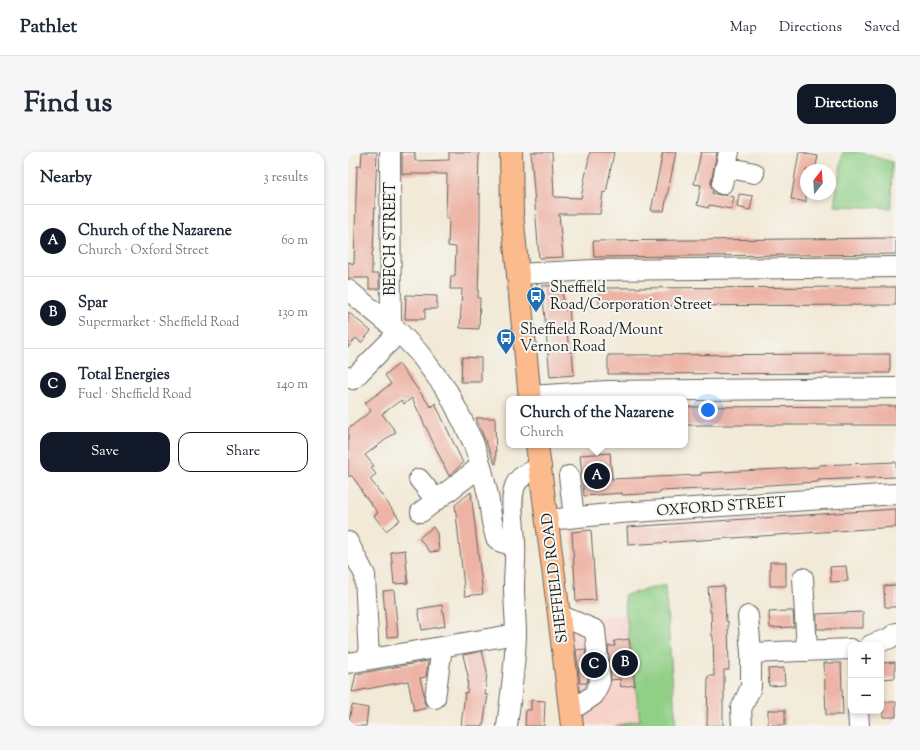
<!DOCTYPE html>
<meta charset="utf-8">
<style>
body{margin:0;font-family:"Sorts Mill Goudy",serif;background:#f6f6f7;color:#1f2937}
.controls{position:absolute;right:12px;bottom:12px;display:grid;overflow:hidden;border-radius:8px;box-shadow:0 2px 6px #0003}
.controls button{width:36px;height:36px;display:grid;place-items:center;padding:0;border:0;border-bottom:1px solid #e0e1e3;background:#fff;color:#1f2937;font:20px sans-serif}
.compass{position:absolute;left:452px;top:12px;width:36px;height:36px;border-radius:50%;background:#fff;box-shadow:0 2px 6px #0003;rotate:17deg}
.you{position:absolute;left:360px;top:258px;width:14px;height:14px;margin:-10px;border:3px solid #fff;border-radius:50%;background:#1a73e8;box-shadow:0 0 0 6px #1a73e833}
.badge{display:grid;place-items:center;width:26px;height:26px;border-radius:50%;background:#111827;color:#fff;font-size:13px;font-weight:700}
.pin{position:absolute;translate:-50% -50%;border:2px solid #fff;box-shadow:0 1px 4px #0006}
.popup{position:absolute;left:158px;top:244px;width:182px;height:52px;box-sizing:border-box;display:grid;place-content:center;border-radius:8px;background:#fff;filter:drop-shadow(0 1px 3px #0005);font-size:13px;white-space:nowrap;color:#747a83}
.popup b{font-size:15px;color:#1f2937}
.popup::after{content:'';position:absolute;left:50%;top:100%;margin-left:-8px;border:8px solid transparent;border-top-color:#fff}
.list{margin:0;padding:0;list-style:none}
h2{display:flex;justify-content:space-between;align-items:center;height:52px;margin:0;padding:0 16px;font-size:17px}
h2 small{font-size:13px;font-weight:400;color:#747a83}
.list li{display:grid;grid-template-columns:26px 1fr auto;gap:12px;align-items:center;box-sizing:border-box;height:72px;padding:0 16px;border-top:1px solid #e0e1e3}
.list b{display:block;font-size:15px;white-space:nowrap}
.list p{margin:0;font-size:13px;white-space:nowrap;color:#747a83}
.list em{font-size:13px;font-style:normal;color:#747a83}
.actions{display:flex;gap:8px;padding:12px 16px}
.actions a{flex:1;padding:9px 0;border:1px solid #111827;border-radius:12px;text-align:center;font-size:14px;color:#111827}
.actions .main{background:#111827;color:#fff}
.map{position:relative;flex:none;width:548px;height:574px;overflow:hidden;border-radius:12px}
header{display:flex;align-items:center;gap:24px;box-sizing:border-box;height:56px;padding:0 20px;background:#fff;border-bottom:1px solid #e0e1e3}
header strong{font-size:19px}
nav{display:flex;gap:22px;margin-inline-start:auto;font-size:14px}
.intro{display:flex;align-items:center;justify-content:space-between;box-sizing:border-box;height:96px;padding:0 24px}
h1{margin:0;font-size:28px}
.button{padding:10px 18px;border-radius:12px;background:#111827;color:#fff;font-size:14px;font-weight:700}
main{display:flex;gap:24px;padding:0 24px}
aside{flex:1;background:#fff;border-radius:12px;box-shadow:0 2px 6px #0003}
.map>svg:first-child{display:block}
.built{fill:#f7d1c9}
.green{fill:#90cf86;stroke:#567651}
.building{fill:#edb4a6}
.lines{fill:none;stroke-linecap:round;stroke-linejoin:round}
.minor-casing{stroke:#67645d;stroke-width:22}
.highway-casing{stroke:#67645d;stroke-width:24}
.minor{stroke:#fff;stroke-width:20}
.highway{stroke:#fbbb8d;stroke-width:22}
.labels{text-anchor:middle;stroke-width:4;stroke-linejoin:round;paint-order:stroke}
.street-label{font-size:15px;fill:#1c1c1c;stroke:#f6f6f2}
.poi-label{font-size:15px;fill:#1c1c1c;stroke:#f6f6f2;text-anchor:start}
</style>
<header>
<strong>Pathlet</strong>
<nav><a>Map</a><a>Directions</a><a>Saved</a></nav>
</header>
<div class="intro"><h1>Find us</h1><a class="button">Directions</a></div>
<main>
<aside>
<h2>Nearby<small>3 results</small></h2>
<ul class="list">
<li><span class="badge">A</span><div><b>Church of the Nazarene</b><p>Church · Oxford Street</p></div><em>60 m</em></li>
<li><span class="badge">B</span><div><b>Spar</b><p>Supermarket · Sheffield Road</p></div><em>130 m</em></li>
<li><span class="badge">C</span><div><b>Total Energies</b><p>Fuel · Sheffield Road</p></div><em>140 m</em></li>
</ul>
<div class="actions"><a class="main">Save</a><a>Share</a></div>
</aside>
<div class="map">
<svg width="548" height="574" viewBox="0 0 548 574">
<rect width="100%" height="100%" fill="#f6f6f2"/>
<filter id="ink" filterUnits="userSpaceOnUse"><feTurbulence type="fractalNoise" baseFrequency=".025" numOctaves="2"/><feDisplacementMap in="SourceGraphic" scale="8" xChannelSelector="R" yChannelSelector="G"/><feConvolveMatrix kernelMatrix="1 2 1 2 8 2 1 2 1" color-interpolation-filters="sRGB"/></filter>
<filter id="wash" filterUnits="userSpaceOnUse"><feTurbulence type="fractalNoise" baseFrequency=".012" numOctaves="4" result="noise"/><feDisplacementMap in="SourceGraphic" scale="16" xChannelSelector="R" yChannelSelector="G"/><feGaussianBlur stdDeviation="0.9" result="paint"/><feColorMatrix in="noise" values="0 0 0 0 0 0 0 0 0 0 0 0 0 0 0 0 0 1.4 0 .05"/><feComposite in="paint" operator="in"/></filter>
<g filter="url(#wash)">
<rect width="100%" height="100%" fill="#f2e9d6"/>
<path class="built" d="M218 457 245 466 278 462 281 487 292 569 267 574H232Z"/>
<path class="green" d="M495 0H510L544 10 543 56 486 54Z
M317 433 328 574H267L292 568 281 487 276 443Z"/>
<g id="blocks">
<path class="building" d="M14 0H29L25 100H24V122H31V137H21V126H0V110L6 112 9 14H13Z
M54 0H67V9L101 8V0H131L130 42H132V71L130 146H132L131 177 112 176 114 137H102L103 124H107L108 95 100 94 101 66H98L99 22H54Z
M183 0H204L206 45 233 46 242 0H266L258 41 255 40 252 62H211L215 105 191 106Z
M315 0H328L316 59H303Z
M353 0H369L363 30V35L365 38 364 41 372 43H376L386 45 383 57 361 53 360 56 349 53 353 33 346 32Z
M451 0H458V2L470 4 467 18H458V50L443 47Z
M391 42 405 44 402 58 389 55Z
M548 86V102L246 105 245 89Z
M214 133 216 158 221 157 223 179H219L221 200H224L226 223 202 225 194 134Z
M548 135V153L251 154V136Z
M58 143 89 144V157H77V167H57Z
M0 160 23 179 13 191 8 186 0 196Z
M542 202V221L260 222V203Z
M114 205 133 206V230H113Z
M51 212 83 255 87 251 115 311 101 324 64 246 56 252 53 248 34 262 48 280 17 303 26 314 23 316 28 322 22 327 52 368 38 379 26 364 30 361 13 339 14 338 4 324H0V277L23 259 17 251 43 232 37 223Z
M548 254V273H337V255Z
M128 266H147L148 312H147Z
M262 301 264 327 353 323V321L471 315V313L548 310V325L470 328V330L403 334V335L354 338V337L312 339V341L274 343V341L236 344 232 303Z
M123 340 135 442 117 444 107 353Z
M548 357V375L280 393 279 375Z
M85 375 89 381 91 399 82 400 71 386Z
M243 378 248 448 228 449 224 380Z
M57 398 60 431 46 432 43 400Z
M422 410H438V434H422Z
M498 414 500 429 483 430 482 415Z
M548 433V455H537L536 434Z
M376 434 378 469H380L381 518H376V548H375V574H359L360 524H366L365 484H364L363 459 362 460 360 435Z
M46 438 50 484 39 485 35 439Z
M94 453 97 474 74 478 70 457Z
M439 459H445L446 475 422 476 421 460Z
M515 460V476H491V477H469V462Z
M281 487 287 533 273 535 272 527 263 528 260 494H267L266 489Z
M237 497 240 527 239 531H232L228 498Z
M134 499 139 519 137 543H140L135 574H113L117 540 119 541 120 524 115 503Z
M80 509 78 525 72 526 76 542V550L79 556 66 559 60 529 4 540 8 522Z
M547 510V526L533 527V511Z
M476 511H493L495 563H478Z
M436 516 437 533 421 534 420 517Z
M183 548 197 549 196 574H177L178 558H183Z
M535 550H548V565H535Z
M4 553 20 556 18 574H0Z
M420 558H437V573H420Z"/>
</g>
</g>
<g filter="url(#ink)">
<use href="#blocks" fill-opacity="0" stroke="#67645d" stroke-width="1"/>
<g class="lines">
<defs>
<path id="minor" d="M42 0 43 173
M378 15 406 21
M374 32 381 0
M170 122 245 118 548 115
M0 138 51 180 71 201 100 240 125 290 133 314 140 343 144 370 148 386 153 390 160 392 167 391
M0 225 5 227 51 180
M182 244 259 239 548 236
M221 324 226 365
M71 327 88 348
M73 360 133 314
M199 368 272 361 548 342
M0 390 17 423 21 507
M455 426 459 499
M211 463 247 478 252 529 246 543 222 559
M523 493 542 486 548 481
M403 501 503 497
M0 511 168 482
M87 546 94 495
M510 559 511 574
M159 574C163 544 167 514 168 483 168 467 166 451 166 435 166 420 168 406 167 392 167 375 161 351 167 334 171 323 183 320 193 315
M394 574 393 557 403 535V501L400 464"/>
<path id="highway" d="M163 0 164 61 182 247
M189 293 211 463 224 574"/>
</defs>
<use href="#minor" class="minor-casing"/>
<use href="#highway" class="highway-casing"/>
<use href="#minor" class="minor"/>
<use href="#highway" class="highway"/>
</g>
</g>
<defs>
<symbol id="bus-pin" viewBox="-11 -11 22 30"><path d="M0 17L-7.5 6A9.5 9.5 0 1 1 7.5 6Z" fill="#1f6fb2" stroke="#f6f6f2"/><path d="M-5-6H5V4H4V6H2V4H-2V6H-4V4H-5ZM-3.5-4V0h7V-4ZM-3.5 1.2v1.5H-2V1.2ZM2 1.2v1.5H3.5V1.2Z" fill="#fff"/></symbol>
</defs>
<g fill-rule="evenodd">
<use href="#bus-pin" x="177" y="133" width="22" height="30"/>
<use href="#bus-pin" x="147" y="175" width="22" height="30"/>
</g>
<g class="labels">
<g class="street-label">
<text transform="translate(42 87) rotate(-90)" y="5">BEECH STREET</text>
<text transform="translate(373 354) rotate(-4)" y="5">OXFORD STREET</text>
<text transform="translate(206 426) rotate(-97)" y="5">SHEFFIELD ROAD</text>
</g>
<g class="poi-label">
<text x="202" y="140">Sheffield<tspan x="202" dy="17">Road/Corporation Street</tspan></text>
<text x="172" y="182">Sheffield Road/Mount<tspan x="172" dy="17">Vernon Road</tspan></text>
</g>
</g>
</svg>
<div class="controls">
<button>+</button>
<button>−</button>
</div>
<svg class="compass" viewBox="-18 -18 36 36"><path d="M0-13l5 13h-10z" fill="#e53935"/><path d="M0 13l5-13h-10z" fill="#747a83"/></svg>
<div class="you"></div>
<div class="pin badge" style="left:249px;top:324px">A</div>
<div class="popup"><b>Church of the Nazarene</b>Church</div>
<div class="pin badge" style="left:277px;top:511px">B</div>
<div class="pin badge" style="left:246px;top:513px">C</div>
</div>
</main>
